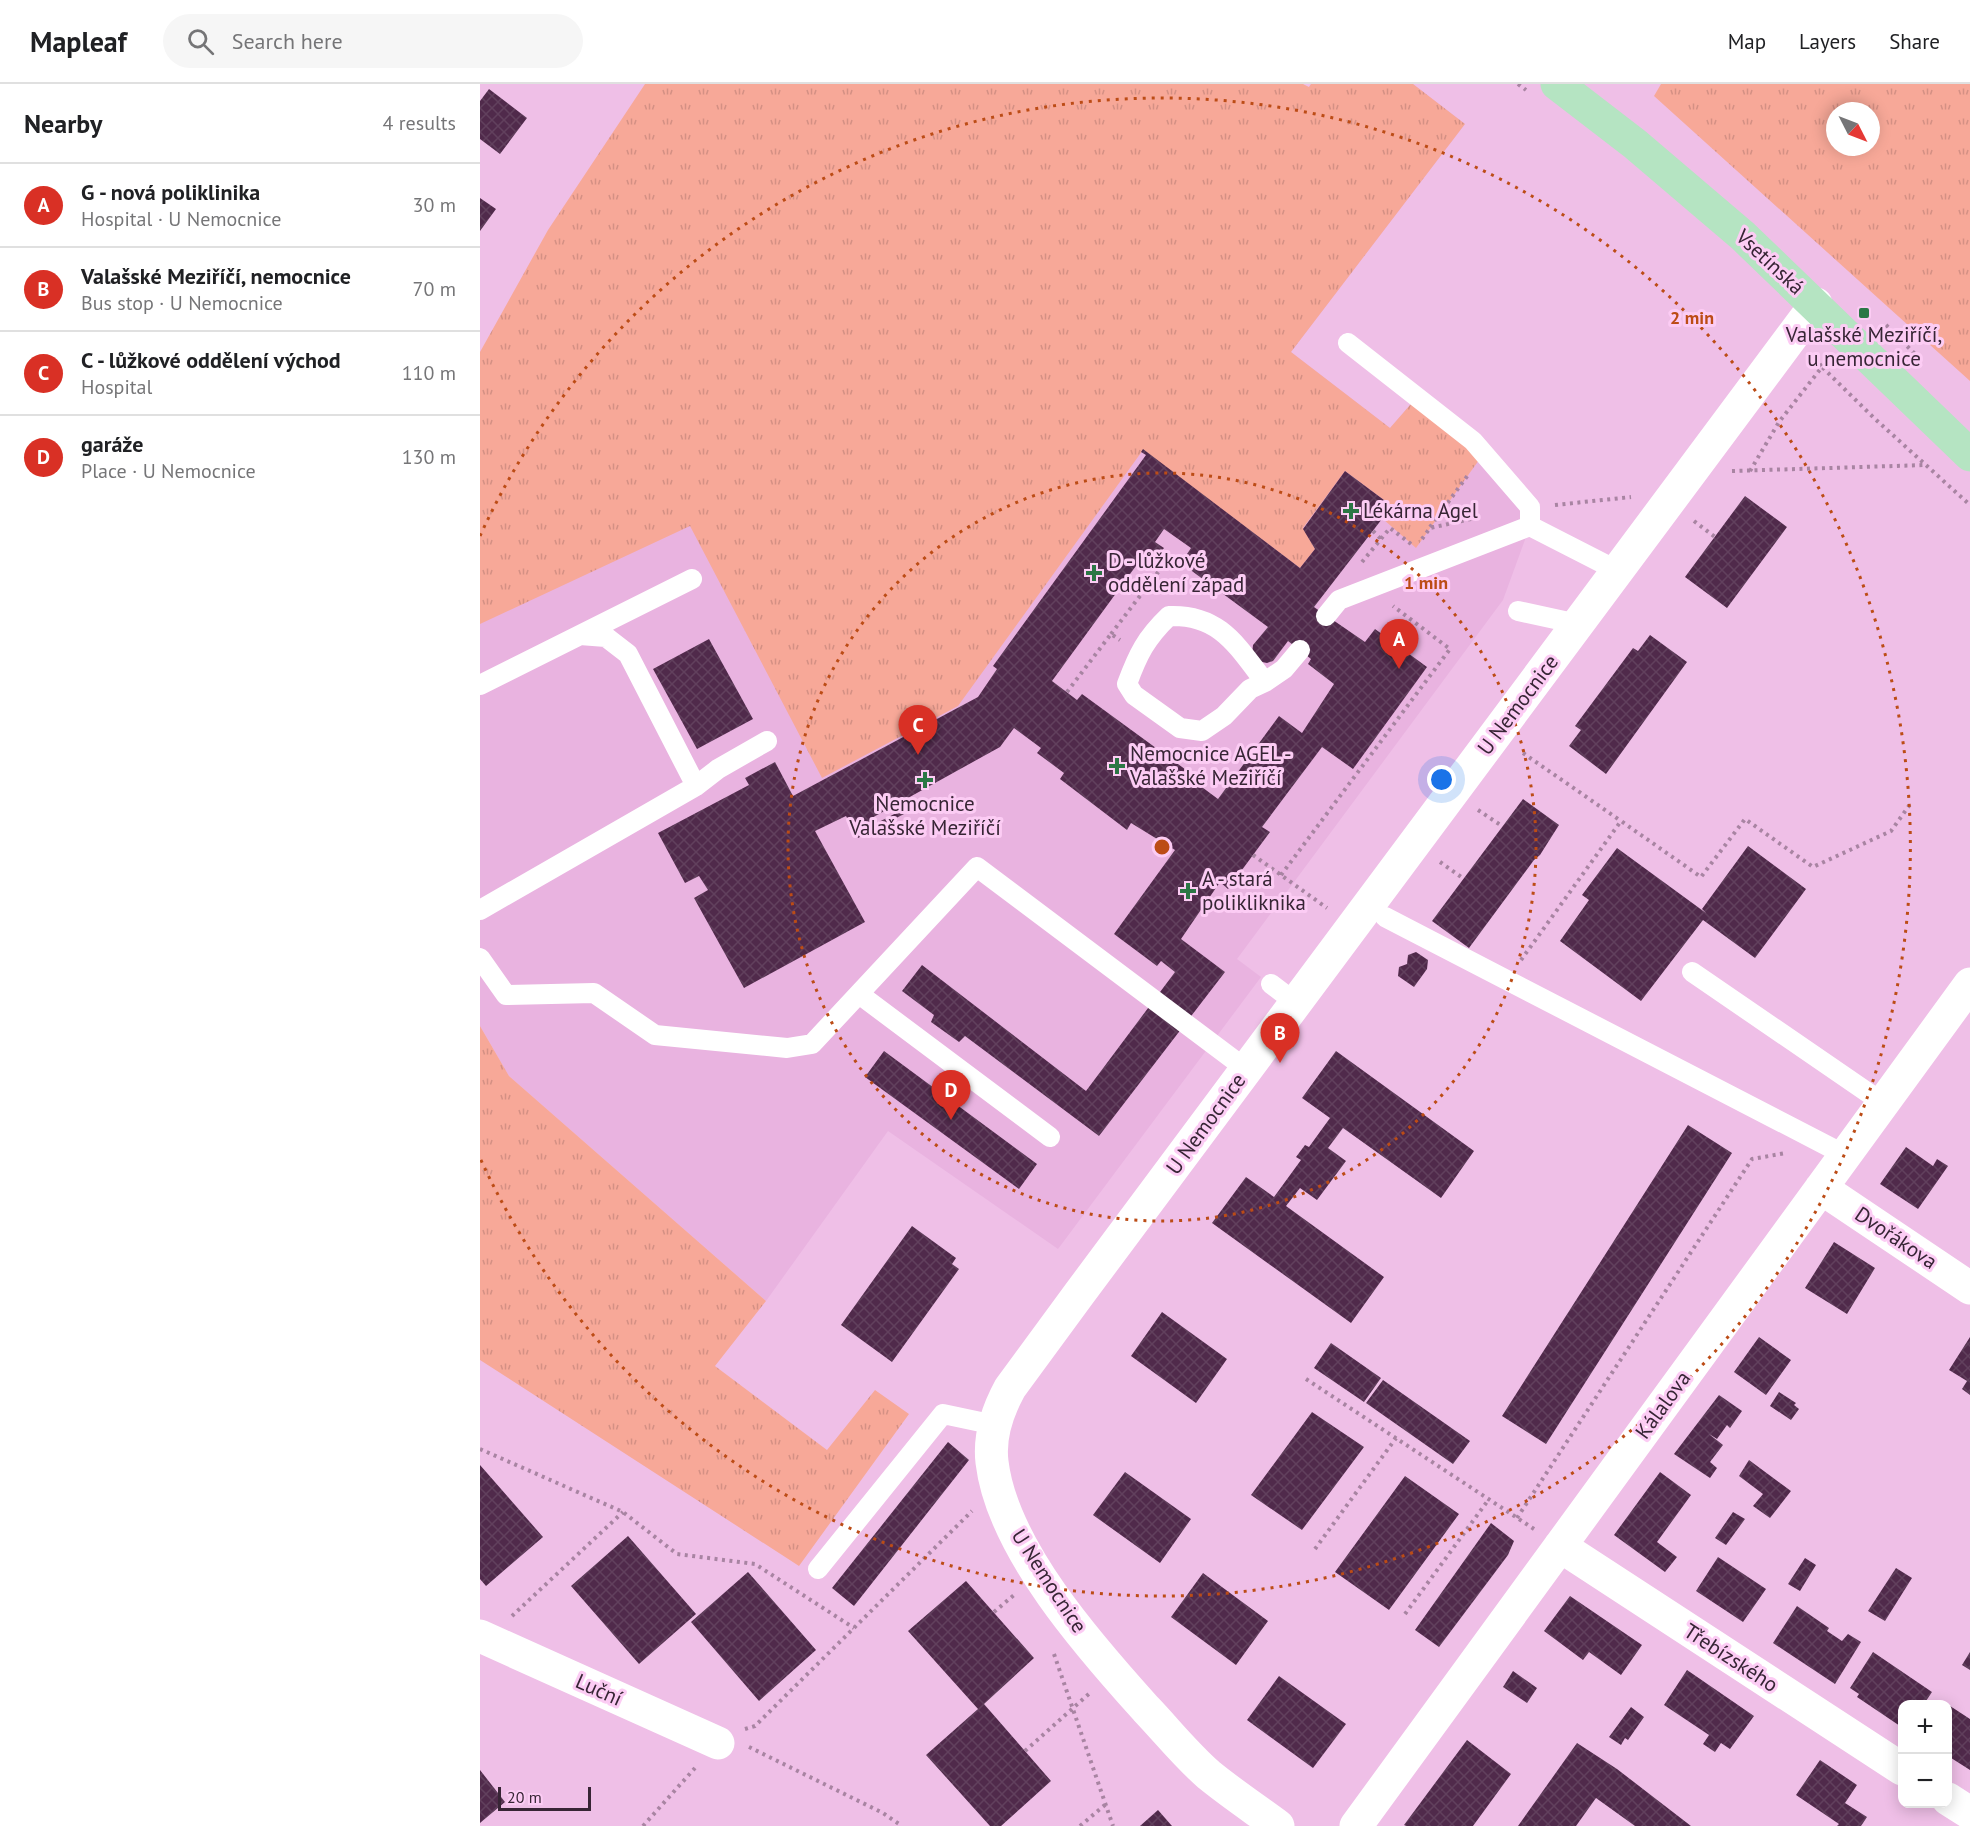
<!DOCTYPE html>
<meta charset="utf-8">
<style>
body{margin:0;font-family:"PT Sans",sans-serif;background:#f6f6f6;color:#202124}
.controls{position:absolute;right:18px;bottom:18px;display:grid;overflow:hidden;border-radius:12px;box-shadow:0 3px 15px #0003}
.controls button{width:54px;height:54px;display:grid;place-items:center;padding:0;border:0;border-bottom:2px solid #e0e0e0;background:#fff;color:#202124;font:30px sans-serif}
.compass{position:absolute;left:1346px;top:18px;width:54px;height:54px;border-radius:50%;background:#fff;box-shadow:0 3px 15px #0003;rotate:132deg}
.scale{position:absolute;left:18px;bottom:15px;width:93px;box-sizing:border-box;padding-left:6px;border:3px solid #372535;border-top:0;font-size:16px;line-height:21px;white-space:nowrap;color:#372535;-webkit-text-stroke:4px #fcccf4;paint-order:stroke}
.you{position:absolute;left:962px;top:696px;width:21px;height:21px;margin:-15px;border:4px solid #fff;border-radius:50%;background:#1a73e8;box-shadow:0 0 0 9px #1a73e833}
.badge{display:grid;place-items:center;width:39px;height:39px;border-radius:50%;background:#d93025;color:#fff;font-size:20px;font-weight:700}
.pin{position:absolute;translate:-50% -50px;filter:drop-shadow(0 2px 3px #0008)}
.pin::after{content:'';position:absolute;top:32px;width:21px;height:18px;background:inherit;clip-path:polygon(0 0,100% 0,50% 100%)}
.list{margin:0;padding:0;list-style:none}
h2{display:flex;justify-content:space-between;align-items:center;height:78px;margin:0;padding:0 24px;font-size:26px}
h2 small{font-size:20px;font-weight:400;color:#757577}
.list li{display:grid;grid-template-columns:39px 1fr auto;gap:18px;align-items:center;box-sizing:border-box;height:84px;padding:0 24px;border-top:2px solid #e0e0e0}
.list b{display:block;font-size:22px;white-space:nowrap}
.list p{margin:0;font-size:20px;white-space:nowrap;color:#757577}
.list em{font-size:20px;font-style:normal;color:#757577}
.icon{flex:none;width:33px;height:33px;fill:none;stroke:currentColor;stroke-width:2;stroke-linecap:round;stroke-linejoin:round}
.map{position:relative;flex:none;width:1490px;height:1742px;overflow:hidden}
header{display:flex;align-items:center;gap:36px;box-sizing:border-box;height:84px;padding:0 30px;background:#fff;border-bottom:2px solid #e0e0e0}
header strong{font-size:28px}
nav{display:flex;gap:33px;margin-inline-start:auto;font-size:21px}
.search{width:420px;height:54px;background:#f6f6f6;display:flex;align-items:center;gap:15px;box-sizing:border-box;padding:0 21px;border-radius:33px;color:#757577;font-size:22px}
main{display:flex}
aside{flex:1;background:#fff}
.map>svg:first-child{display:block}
.built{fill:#e9b3e0}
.park{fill:url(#park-tufts);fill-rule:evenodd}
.building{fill:url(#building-cross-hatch);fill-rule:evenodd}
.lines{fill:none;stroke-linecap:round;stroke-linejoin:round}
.path{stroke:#a884a2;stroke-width:4;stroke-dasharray:3 4.5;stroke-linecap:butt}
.service{stroke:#fff;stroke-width:20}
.minor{stroke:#fff;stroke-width:33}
.tertiary{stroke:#fff;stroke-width:33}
.primary{stroke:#b5e4c2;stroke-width:33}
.ring{fill:none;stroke:#bc4c16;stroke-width:3;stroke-dasharray:3 6}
.poi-dot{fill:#2b7745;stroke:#fcccf4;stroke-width:2}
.labels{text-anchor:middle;stroke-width:6;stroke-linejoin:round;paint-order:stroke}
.street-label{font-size:21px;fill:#372535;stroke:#fcccf4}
.poi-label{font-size:21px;fill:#372535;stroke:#fcccf4;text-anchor:start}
.centre{fill:#bc4c16;stroke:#fcccf4;stroke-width:3}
.ring-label{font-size:18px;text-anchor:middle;font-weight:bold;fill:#bc4c16;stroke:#fcccf4;stroke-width:6;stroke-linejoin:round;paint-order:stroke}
</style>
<header>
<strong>Mapleaf</strong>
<div class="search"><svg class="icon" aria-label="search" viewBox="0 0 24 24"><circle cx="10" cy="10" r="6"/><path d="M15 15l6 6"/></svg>Search here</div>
<nav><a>Map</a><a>Layers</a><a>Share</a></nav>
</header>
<main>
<aside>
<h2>Nearby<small>4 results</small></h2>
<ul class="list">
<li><span class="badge">A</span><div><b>G - nová poliklinika</b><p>Hospital · U Nemocnice</p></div><em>30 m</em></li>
<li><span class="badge">B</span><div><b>Valašské Meziříčí, nemocnice</b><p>Bus stop · U Nemocnice</p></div><em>70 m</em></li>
<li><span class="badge">C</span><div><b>C - lůžkové oddělení východ</b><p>Hospital</p></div><em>110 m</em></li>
<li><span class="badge">D</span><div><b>garáže</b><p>Place · U Nemocnice</p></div><em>130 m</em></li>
</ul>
</aside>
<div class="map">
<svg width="1490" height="1742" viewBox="0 0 1490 1742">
<defs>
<pattern id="park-tufts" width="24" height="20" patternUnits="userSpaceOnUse" patternTransform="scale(1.5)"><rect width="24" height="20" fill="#f7a898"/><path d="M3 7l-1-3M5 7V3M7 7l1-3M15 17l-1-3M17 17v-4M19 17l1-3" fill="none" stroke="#d49084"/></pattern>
<pattern id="building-cross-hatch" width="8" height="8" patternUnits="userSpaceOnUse" patternTransform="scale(1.5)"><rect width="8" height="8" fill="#502a4b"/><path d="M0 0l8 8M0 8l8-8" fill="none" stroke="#61405d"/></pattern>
</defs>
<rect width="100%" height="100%" fill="#efbfe7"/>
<path class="built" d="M831 0H933L985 40 811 268 910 344 937 313 1050 423V442L1023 516 757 875 781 893 578 1165 408 1047 286 1217 29 992 0 942V456L776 74Z"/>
<path class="park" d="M165 0H823L829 3 831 0H933L985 40 811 268 910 344 937 313 1004 369 936 464 903 435 912 422 865 387 823 444 835 465 820 484 663 366 478 622 342 694 210 442 0 540V268L68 146Z
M1181 0H1490V297L1174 12ZM1355 27H1391V63H1355Z
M0 942 29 992 286 1217 235 1282 347 1366 395 1306 429 1330 319 1482 0 1276Z"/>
<path class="building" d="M9 5 47 34 20 70 0 55V17Z
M0 114 16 125 0 147Z
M663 365 820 484 835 465 823 445 865 387 912 422 834 523 885 558 895 545 947 583 873 685 842 663 782 743 790 748 773 771 748 805 740 798 701 855 745 888 619 1052 485 952 479 958 451 938 454 931 422 907 442 881 606 1007 695 888 681 877 677 882 634 850 695 766 651 739 647 746 580 695 584 689 557 669 561 664 534 644 520 663 390 735 393 741 422 726 424 730 378 754 366 732 335 747 385 838 264 904 214 814 228 806 219 792 205 799 178 749 269 701 265 694 295 678 313 712 498 613 517 585 513 582 666 371 661 368ZM684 445 711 464 701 479 788 543 773 561 772 570 777 577 787 579 793 577 808 557 831 575 828 580 854 600 822 649 799 632 738 715 711 695 713 691 602 610 597 616 572 597 661 475 670 482 684 464 675 458Z
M1265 412 1307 443 1247 524 1205 493Z
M1170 551 1207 578 1126 690 1089 662 1101 646 1095 642 1153 564 1158 567Z
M229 555 273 635 217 665 173 585Z
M1043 715 1079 741 1060 771 1054 776 989 864 952 837Z
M1268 762 1326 805 1275 874 1223 836 1161 917 1080 857 1109 816 1102 811 1137 764 1226 829 1222 825Z
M936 868 948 876 947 885 934 903 918 892 919 883 927 880 928 871Z
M404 967 557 1080 539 1105 385 993Z
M856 967 994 1067 961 1114 863 1044 848 1064 866 1077 837 1116 820 1104 806 1122 904 1193 871 1239 732 1139 766 1093 794 1113 821 1076 816 1073 825 1061 829 1063 850 1034 822 1014Z
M1208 1041 1252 1069 1066 1360 1022 1332Z
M1426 1063 1453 1082 1457 1075 1468 1082 1438 1125 1400 1100Z
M432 1142 476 1174 472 1180 479 1185 412 1278 361 1241Z
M1354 1158 1395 1184 1367 1230 1325 1204Z
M682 1228 747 1275 716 1319 651 1272Z
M1279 1253 1311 1276 1286 1311 1254 1288Z
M1490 1253V1311L1482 1305 1487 1297 1469 1286Z
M851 1259 901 1294 884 1318 834 1284Z
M903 1296 990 1357 973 1380 886 1319Z
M1299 1308 1316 1319 1314 1321 1319 1325 1311 1336 1290 1322Z
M1239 1311 1262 1327 1250 1344 1247 1341 1237 1355 1229 1350 1243 1361 1230 1378 1237 1384 1230 1394 1194 1370Z
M832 1328 884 1363 822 1446 771 1411Z
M468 1358 489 1376 374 1522 352 1504Z
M1269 1376 1311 1407 1290 1434 1273 1422 1283 1410 1259 1392Z
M0 1381 63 1453 6 1502 0 1495Z
M645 1388 711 1435 680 1479 613 1431Z
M1180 1388 1211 1411 1177 1458 1197 1473 1185 1488 1134 1451Z
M925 1392 979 1430 909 1526 855 1488Z
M1253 1428 1265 1435 1246 1461 1235 1454Z
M1011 1439 1034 1457 1028 1471 959 1563 935 1546Z
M148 1452 216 1530 159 1580 91 1502Z
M1238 1473 1286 1505 1263 1538 1216 1507Z
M1325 1474 1336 1481 1320 1507 1308 1500Z
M1416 1484 1432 1494 1405 1537 1388 1527Z
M268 1488 336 1566 279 1617 211 1538Z
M723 1489 788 1537 756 1581 691 1533Z
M486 1497 554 1574 504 1620 571 1697 521 1742H510L446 1671 498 1625 428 1547Z
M1090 1512 1162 1561 1141 1591 1109 1568 1103 1576 1064 1547Z
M1317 1522 1349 1544 1347 1547 1362 1557 1368 1550 1381 1558 1355 1600 1293 1559Z
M1393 1568 1452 1608 1444 1620H1422L1420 1642 1377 1613 1379 1610 1370 1604Z
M1490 1568V1586L1482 1581Z
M1207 1586 1274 1632 1250 1665 1241 1659 1235 1668 1223 1660 1229 1651 1184 1621Z
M1033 1587 1057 1604 1047 1619 1023 1603Z
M799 1592 866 1640 833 1684 767 1636Z
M1467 1620 1490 1635V1686L1468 1672Z
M1151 1623 1164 1633 1148 1656 1145 1654 1141 1661 1129 1653Z
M987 1656 1031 1690 993 1742H926L924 1741Z
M1097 1659 1137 1685 1211 1742H1155L1116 1714 1096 1742H1038Z
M1340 1676 1377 1701 1365 1719 1387 1733 1381 1742H1357L1359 1740 1316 1711Z
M0 1686 25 1718 0 1739Z
M678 1726 692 1742H660Z"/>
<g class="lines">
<path class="path" d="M1038 0 1046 6
M1406 241 1435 270
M1335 274 1342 283
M1252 387 1446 381
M1270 387 1299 338 1342 283 1394 334 1490 421
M1075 421 1151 413
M1214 437 1235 453
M950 443 988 391
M893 447 901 455
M942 455 950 444 991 435
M882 478 910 444 931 460
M631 550 685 479 677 473
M913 558 930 535
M587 608 631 550 640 556
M1043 669 1141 737
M998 726 1022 742
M773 771 847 824
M960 778 984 795
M801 791 970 565 913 522
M1041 876 1141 737 1221 793 1265 735 1333 783 1411 747 1431 719
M826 1295 1054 1445
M0 1365 143 1428 197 1470 275 1480 374 1544
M1037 1434 1272 1075 1306 1069
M835 1465 916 1354
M514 1528 534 1511
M925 1530 1009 1415
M32 1532 143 1428
M574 1570 633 1742
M265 1645 275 1642 492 1427
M269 1663 403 1729 422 1742
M545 1667 611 1608
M163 1742 215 1684
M600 1742 626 1720"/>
<path class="service" d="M868 259 993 357 1050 423V442
M1038 527 1098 540
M846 532 859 516 1050 442 1138 487
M100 551 212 495
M785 598 770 605 744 632 722 647 700 644 654 611 647 600C658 570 666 554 689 532 740 530 757 562 785 598L804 585 820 566
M0 601 100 551 126 553 148 570 216 702
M0 826 216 702 238 685 287 657
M905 833 1365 1071
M0 874 26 911 114 909 175 951 307 964 332 960 497 783 766 985
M1212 888 1403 1019
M791 900 816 919
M379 910 570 1053
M338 1485 463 1330 515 1341"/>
<path class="minor" d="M1341 1104 1490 1204
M1080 1462 1422 1685
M0 1552 238 1659
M1468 1715 1490 1729
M876 1742 1490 900"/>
<path class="tertiary" d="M798 1742C775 1725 751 1709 729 1691 706 1671 687 1647 666 1625 610 1563 522 1464 512 1378 509 1353 518 1326 530 1304L599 1210 1336 220"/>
<path class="primary" d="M1077 0 1155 60 1263 152 1490 371"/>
</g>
<g class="ring">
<circle cx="682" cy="763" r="374"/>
<path d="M0 452A749 749 0 1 1 0 1074"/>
</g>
<g class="poi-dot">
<rect x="1378" y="223" width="12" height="12" rx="3"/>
<path d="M868 418h6v6h6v6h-6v6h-6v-6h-6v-6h6z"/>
<path d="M611 480h6v6h6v6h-6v6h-6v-6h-6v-6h6z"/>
<path d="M634 673h6v6h6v6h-6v6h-6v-6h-6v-6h6z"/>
<path d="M442 687h6v6h6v6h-6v6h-6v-6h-6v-6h6z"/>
<path d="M705 798h6v6h6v6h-6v6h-6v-6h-6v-6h6z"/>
</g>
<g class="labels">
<g class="street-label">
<text transform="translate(1290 178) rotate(43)" y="7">Vsetínská</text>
<text transform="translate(1038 621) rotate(-53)" y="7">U Nemocnice</text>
<text transform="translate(726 1040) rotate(-54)" y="7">U Nemocnice</text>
<text transform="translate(1416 1154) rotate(34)" y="7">Dvořákova</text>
<text transform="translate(1183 1321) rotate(-54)" y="7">Kálalova</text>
<text transform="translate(569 1497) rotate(57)" y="7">U Nemocnice</text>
<text transform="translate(1251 1574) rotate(33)" y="7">Třebízského</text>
<text transform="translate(119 1606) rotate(24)" y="7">Luční</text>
</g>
<g class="poi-label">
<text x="1384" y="258" text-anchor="middle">Valašské Meziříčí,<tspan x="1384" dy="24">u nemocnice</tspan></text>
<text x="883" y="434">Lékárna Agel</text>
<text x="628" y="484">D - lůžkové<tspan x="628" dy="24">oddělení západ</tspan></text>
<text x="650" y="677">Nemocnice AGEL -<tspan x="650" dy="24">Valašské Meziříčí</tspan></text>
<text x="445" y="727" text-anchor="middle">Nemocnice<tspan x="445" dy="24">Valašské Meziříčí</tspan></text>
<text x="722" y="802">A - stará<tspan x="722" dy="24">polikliknika</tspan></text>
</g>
</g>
<circle cx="682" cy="763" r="9" class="centre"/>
<g class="ring-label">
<text x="1212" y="240">2 min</text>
<text x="946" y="505">1 min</text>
</g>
</svg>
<div class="controls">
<button>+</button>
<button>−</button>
</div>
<svg class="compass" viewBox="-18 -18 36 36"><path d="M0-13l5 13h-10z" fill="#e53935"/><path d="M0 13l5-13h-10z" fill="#757577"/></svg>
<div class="scale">20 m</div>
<div class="you"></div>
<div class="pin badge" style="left:919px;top:585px">A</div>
<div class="pin badge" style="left:800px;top:979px">B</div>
<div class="pin badge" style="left:438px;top:671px">C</div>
<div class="pin badge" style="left:471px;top:1036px">D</div>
</div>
</main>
